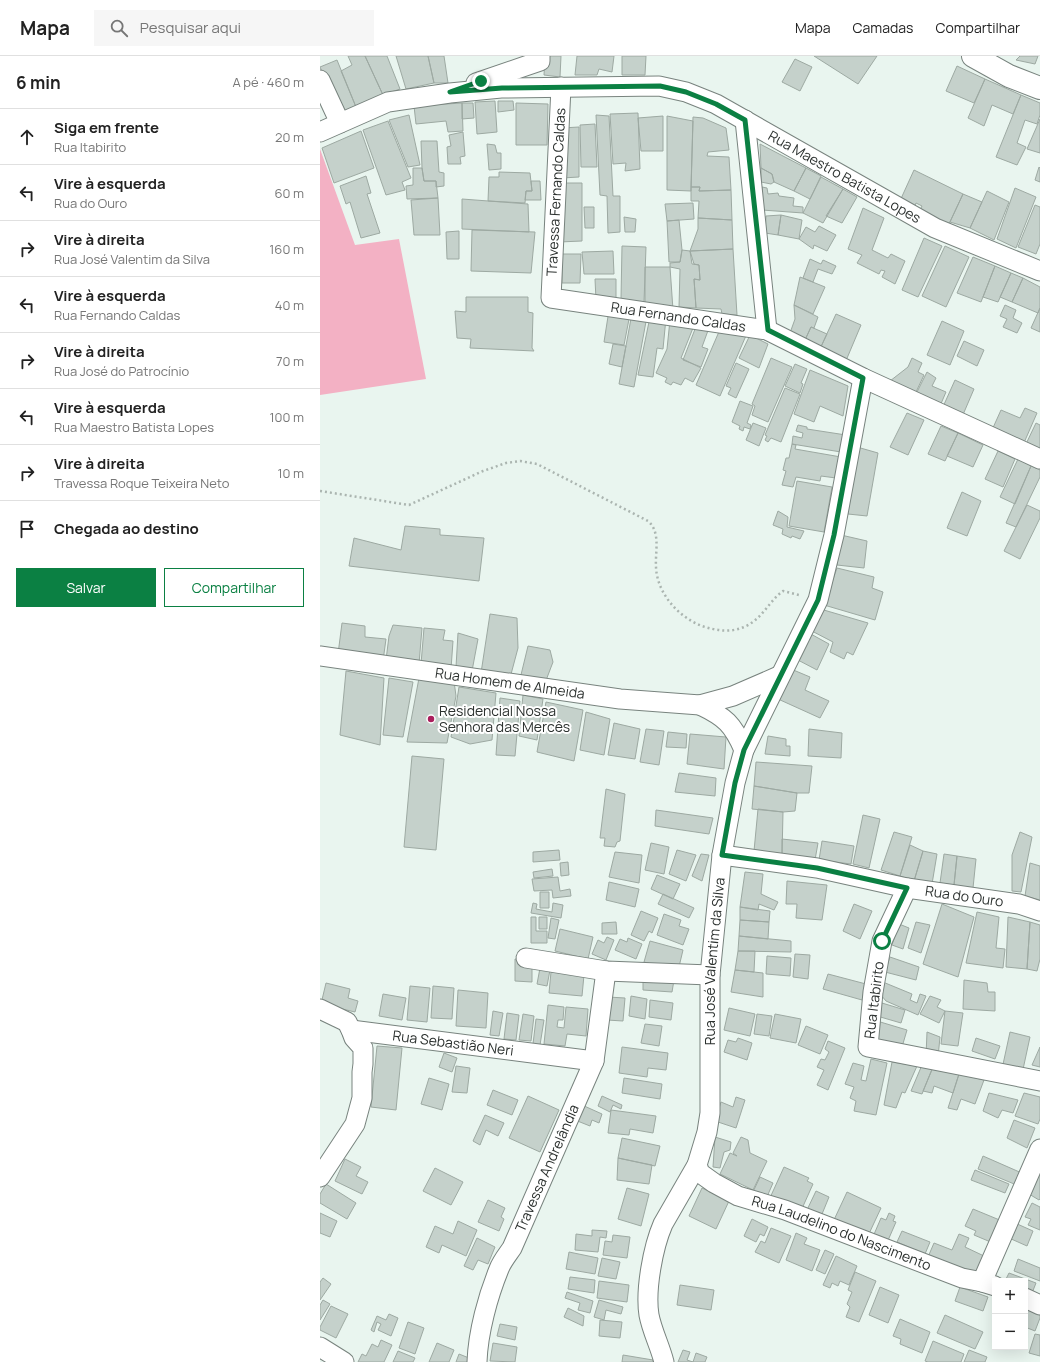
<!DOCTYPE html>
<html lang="pt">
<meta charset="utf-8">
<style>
body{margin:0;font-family:Manrope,sans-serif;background:#f6f6f6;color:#222}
.controls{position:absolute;right:12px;bottom:12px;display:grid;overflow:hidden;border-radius:0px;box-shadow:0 4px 16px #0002}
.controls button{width:36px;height:36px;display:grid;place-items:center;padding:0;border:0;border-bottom:1px solid #e0e0e0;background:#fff;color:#222;font:20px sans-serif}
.stop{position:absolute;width:12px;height:12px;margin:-9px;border:3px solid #0b8043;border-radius:50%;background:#fff}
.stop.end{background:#0b8043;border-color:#fff;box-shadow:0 1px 4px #0008}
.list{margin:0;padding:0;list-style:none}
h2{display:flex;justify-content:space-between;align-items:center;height:52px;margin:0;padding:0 16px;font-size:17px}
h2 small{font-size:13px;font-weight:400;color:#767676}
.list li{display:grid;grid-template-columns:26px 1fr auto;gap:12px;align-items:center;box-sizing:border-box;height:56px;padding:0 16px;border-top:1px solid #e0e0e0}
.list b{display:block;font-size:15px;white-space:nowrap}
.list p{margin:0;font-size:13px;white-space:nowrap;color:#767676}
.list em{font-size:13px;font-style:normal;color:#767676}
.actions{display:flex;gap:8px;padding:12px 16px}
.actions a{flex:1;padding:9px 0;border:1px solid #0b8043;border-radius:0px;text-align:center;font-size:14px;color:#0b8043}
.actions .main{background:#0b8043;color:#fff}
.icon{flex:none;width:22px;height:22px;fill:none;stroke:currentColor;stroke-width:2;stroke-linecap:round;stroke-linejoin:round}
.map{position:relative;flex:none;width:720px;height:1306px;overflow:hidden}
header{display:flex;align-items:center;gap:24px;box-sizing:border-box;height:56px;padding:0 20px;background:#fff;border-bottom:1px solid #e0e0e0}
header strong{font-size:19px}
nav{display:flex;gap:22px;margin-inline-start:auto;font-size:14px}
.search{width:280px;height:36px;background:#f6f6f6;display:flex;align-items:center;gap:10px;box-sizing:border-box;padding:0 14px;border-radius:0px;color:#767676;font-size:15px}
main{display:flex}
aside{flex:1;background:#fff}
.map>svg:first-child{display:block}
.green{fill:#f3b1c4}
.building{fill:#c5d1cb;stroke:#9da9a2}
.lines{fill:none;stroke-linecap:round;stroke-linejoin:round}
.minor-casing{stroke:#78837e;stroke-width:21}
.tertiary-casing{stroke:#78837e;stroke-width:24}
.path{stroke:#abb5b0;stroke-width:2.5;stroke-dasharray:2 3;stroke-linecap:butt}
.minor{stroke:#fff;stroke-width:19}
.tertiary{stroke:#fff;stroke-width:22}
.route{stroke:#0b8043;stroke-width:5}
.poi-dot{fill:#aa1e5c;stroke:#fff;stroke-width:1.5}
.labels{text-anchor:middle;stroke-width:4;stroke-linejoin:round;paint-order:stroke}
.street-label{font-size:14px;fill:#2c312f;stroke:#fff}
.poi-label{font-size:14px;fill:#2c312f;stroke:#fff;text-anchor:start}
</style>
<header>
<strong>Mapa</strong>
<div class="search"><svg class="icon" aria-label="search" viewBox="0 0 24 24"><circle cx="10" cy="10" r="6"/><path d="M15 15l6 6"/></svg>Pesquisar aqui</div>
<nav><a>Mapa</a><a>Camadas</a><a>Compartilhar</a></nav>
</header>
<main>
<aside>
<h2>6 min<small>A pé · 460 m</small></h2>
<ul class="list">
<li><svg class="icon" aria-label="ahead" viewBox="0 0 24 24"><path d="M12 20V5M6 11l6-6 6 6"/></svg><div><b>Siga em frente</b><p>Rua Itabirito</p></div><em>20 m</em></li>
<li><svg class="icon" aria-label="left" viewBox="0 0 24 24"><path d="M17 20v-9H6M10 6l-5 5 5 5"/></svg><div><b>Vire à esquerda</b><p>Rua do Ouro</p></div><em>60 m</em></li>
<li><svg class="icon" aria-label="right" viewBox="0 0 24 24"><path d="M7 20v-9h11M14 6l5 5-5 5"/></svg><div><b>Vire à direita</b><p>Rua José Valentim da Silva</p></div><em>160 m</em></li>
<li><svg class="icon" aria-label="left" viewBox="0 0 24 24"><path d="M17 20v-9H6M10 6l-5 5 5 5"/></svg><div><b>Vire à esquerda</b><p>Rua Fernando Caldas</p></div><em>40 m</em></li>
<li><svg class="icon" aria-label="right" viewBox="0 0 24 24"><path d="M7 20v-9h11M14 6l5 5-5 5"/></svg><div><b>Vire à direita</b><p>Rua José do Patrocínio</p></div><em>70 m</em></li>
<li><svg class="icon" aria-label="left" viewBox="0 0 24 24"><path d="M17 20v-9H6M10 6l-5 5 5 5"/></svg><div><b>Vire à esquerda</b><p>Rua Maestro Batista Lopes</p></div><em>100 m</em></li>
<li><svg class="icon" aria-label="right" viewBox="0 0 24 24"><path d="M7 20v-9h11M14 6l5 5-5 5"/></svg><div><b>Vire à direita</b><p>Travessa Roque Teixeira Neto</p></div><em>10 m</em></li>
<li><svg class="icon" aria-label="arrive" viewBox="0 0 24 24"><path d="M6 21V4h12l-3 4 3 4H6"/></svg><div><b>Chegada ao destino</b></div></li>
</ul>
<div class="actions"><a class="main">Salvar</a><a>Compartilhar</a></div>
</aside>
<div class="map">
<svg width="720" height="1306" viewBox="0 0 720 1306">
<rect width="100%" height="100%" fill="#e9f5ef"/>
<path class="green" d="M0 93 35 189 79 183 106 323 0 339Z"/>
<path class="building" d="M28 0H45L63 39 36 51 21 15 32 9Z
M45 0H67L80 33 63 39Z
M76 0H108L114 27 86 33Z
M108 0H124L128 27H114Z
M225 0H241L240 21 224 19Z
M257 0H294L292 16 279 13 277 19H255Z
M302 0H326L325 19H302Z
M494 0H557L538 28Z
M700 0H718L715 8 696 4Z
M475 3 492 11 480 35 462 26Z
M17 4 36 51 20 57 0 11Z
M637 10 665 23 654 47 626 35Z
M665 23 701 39 693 58 672 49 664 70 648 62Z
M701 39 720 47V59L717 68 705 64 697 87 706 91 697 109 676 101Z
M175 45 177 76 157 78 155 46Z
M178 45H193L194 54 178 56Z
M142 47 143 75 128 76 126 65 96 68 94 50Z
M142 47H153L154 62 142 63Z
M196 47 228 48 227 89H196Z
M318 57 320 113 305 115 306 107 293 108 290 58Z
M89 59 100 109 88 111 69 64Z
M276 59 289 60 293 140H300V176L288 177 287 140 280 139Z
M343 60V95H321L318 62Z
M347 60 373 65 371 135 347 134Z
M373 61 383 62 406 72 409 94 388 96 387 100 409 101 411 134 379 135 380 131H371Z
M720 63V97L707 93Z
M68 65 91 122 82 126 85 134 66 139 43 74Z
M275 68 277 111H261L260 69Z
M259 71V121L242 122V72Z
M41 75 54 112 14 127 2 92Z
M143 76 145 100 140 101 141 108H128L127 91 131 90 129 79Z
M101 85H117L119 116 124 117V130L116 131V125H104L102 112Z
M167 88 175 89 177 97H181V113L169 114Z
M440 88 486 112 474 135 454 126 452 118 441 112Z
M719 111 720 112V126L715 124Z
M93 112H102L104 125H116L118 142 87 143 86 130 93 129Z
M441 112 452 118 454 126 451 128 441 126Z
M486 112 501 120 490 143 474 135Z
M594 114 643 138 628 170 599 156 602 150 596 147 593 154 579 147Z
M179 116 210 117 212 135H206L205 147 168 145 169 121H179Z
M46 120 51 137 47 138 60 177 41 182 30 146 26 148 20 130Z
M501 121 523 133 503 167 483 157Z
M211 125H220L221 144H205L206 135H212Z
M239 127H262V185L239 186Z
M371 131H380L379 135 411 134 412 164 378 162 379 145H371Z
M442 131 447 132 448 138 458 137 459 140 474 142 473 150 483 151V157L442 154Z
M695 132 716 141 696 192 677 183Z
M523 133 537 141 522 167 506 160Z
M667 135 689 146 674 184 650 172Z
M643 138 662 146 650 172 630 166Z
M118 142 120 179H94L91 144Z
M142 143 208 148 209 176 142 173Z
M373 147 374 163 347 165 345 148Z
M715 149 720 151V188L716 198 698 191Z
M264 151H274V172H265Z
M543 152 564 162 552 194 568 202 571 198 585 205 575 228 562 221 565 215 561 214 559 218 537 207 542 199 528 193Z
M461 159 482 164 479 183 458 179Z
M461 159 458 179 445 177 446 160Z
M304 161 316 163 315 176H305Z
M378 162 412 164 413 193 370 195 378 173Z
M359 164 362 194 360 206H349L347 165Z
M499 170 516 179 507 195 494 189 493 193 479 183 486 171 495 176Z
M152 174 215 176 211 217 151 215Z
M139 175V203H127L126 176Z
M604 182 622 190 598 241 582 234Z
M302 190 326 191 324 246 301 243Z
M625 190 649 201 626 251 602 240Z
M413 193 417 259 402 258 401 253 376 252 374 223 380 224 379 209 374 208 370 195Z
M362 194 370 195 372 208 379 209 380 224 374 223 376 252 359 251 360 213 350 211V207L360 206Z
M293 195 294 218H264L262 196Z
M242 198H261L260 227H242Z
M653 201 675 210 661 246 637 237Z
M490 203 501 208 503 204 516 210 512 218 498 213 493 226 483 222Z
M675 210 691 217 678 246 663 241Z
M325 211H350L353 254 325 250Z
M691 217 703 222 692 246 680 241Z
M480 221 505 231 493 258 474 249Z
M703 222 720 231V252L718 257 692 246Z
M275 223H296V246L276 244Z
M146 241H208V256L213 257 212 292 214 295 150 292 151 283 137 282 135 255 146 256Z
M474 249 498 261 494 272 491 271 485 284 470 277 475 263Z
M685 249 696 254 693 262 702 267 697 277 683 271 687 263 680 260Z
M720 252V276L711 272Z
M289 254 310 258 304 289 284 286Z
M312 257 327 260 314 331 299 328Z
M516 258 541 269 525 307 499 295Z
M330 261 346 262 343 293 337 292 333 321 318 319Z
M350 264 375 267 361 302 381 312 373 326 365 322 361 329 353 326 351 329 345 326 347 322 336 317 347 293Z
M622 265 644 275 630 309 607 299Z
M377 268 390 269 382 291 388 293 381 311 363 304Z
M401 271 428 275 400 340 376 329Z
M491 271 507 278 499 295 485 284Z
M430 279 448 288 439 312 419 302Z
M644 285 664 294 657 310 637 300Z
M293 288 306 290 302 311 289 308Z
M451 302 472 311 448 366 432 359 435 350 432 348Z
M592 302 602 307 598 316 604 319 596 336 570 325 588 311Z
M416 307 429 313 416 342 408 338 411 332 406 330Z
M475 308 487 313 481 327 483 328 480 337 465 330Z
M490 314 528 330 523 360 500 350 494 366 474 358Z
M607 316 616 322 612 330 626 336 620 350 595 340Z
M635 324 654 333 642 361 622 353Z
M465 332 480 338 461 386 451 382 448 386 445 384 447 380 445 379Z
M420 345 433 350 427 367 431 369 430 373 424 371 423 375 419 373 420 370 412 366Z
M705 352 717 357 703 389 672 374 681 354 700 362Z
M587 357 604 364 588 399 570 391Z
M433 367 446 372 439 390 426 384Z
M716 367 720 369V398L705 390Z
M478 369 487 371V373L526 379 521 396 472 388 473 380 482 382 483 377 476 375Z
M621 370 638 377 625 405 608 398Z
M638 377 663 389 653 411 627 400Z
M472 388 476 389 475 393 521 401 516 422 501 420 500 425 476 421 473 431 462 429 466 415 463 414 466 402H469Z
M537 391 558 397 547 460 528 458Z
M678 395 695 403 683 431 665 423Z
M698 403 711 410 695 448 680 441Z
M711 410 720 414V421L696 471 686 467Z
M477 425 512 431 504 476 469 470Z
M642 436 661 445 647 480 627 472Z
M707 449 720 455V462L700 503 684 495Z
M458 455 468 461 467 471 484 475 480 483 472 480 471 482 462 478 463 473 453 469Z
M85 470 120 473V479L164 482 159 525 29 510 34 482 81 494Z
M521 479 547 485 544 512 517 509Z
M517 512 554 521 552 532 563 536 555 564 504 549Z
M497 552 548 567 533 599 527 596 524 603 510 596 513 586 488 573Z
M170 558 197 562 198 592 190 622 161 617Z
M22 567 45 570V581L66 583 63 605 18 598Z
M73 569 102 572 99 608 66 604 69 580Z
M104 572 125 574 123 584 133 585 131 613 101 608Z
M138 577 158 583 152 615 136 611Z
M489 577 509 588 497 614 476 603Z
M208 590 230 594 233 606 225 627 200 623Z
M471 613 490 621 485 634 509 645 500 662 458 643Z
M26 615 64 622 60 689 20 679Z
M69 622 93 626 83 681 63 679Z
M99 622 134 625 136 640 127 687 87 686Z
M139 631 176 637 172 684 150 688 131 681Z
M203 639 223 643 217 684 199 680Z
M180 642 200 645 195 700 176 699Z
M226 646 263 654 254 705 217 696Z
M266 656 290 663 284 699 260 694Z
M294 667 320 673 315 703 288 699Z
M326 673 344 675 339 709 320 706Z
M489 673 522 677 521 702 488 700Z
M348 676 367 678 366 692 346 691Z
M370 678 406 681 404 713 367 708Z
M448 680 466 683V690H470V700L445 698Z
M92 700 124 703 116 794 84 791Z
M436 706 492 710 489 737H477L434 730Z
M359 717 396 722 395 740 355 736Z
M434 730 477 737 475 755 463 756 432 753Z
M286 733 305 738 300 785 297 786 295 791 284 790 285 782H280Z
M438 753 463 756 462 800 434 795Z
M336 754 393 762 389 778 335 770Z
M543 759 560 763 549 812 533 808Z
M574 776 592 781 580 820 561 814Z
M700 776 712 781 701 836 692 835V799Z
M462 783 498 787 495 804 462 800Z
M502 785 534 790 531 808 499 804Z
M331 787 349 791 344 818 325 814Z
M590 789 603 795 594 825 580 820Z
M239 794 240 804 213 806V796Z
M357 794 376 799 366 825 349 818Z
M603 795 617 798 612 828 594 825Z
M295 796 322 799 319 827 289 821Z
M381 798 389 799 382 825 372 820Z
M624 798 637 800 634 829 620 827Z
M637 800 656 803 653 832 634 829Z
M248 806 249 819 241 820 240 807Z
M710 807 720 810V844L705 840Z
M232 813 233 820 214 822 213 816Z
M425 816 443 818 441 838 458 846 454 854 439 848 438 854 420 851Z
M337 819 360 828 353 843 331 833Z
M238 821 240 835 250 833 251 840 233 842 232 834 214 835 212 823Z
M467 825 507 829 502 864 476 862 477 848H466Z
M289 826 319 833 315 851 286 844Z
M220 836H229V852H220Z
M343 838 374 852 369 862 338 848Z
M213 847 217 848 216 853 232 856 233 847 243 849 241 862 211 857Z
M534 848 552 855 540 883 523 875Z
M622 848 654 861 638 921 603 908Z
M420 851 450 855 449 866 420 864Z
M321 855 338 862 332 877 329 875 324 885 311 879Z
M657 856 679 861 676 892 685 893 683 912 646 907Z
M344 858 361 864 359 870 369 873 363 889 337 879Z
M211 861H216V875H227V887H211Z
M219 861H227V873H219Z
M688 861 710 866 707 913 686 911Z
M231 862 239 864 235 883 228 882Z
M420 864 449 866 448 883 419 880Z
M296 866 297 878H282V867Z
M596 866 610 869 601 897 588 892Z
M710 866 720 869V903L717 915 707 913Z
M579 868 589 872 583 893 572 889Z
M240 873 273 881 268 903 235 895Z
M419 880 471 885V896L418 895Z
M287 881 294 884 286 904 272 898 278 884 284 887Z
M308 882 322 888 316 903 295 894 300 883 307 886Z
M330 885 363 894 358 915 324 906Z
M418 895H435L434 916 415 914Z
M475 898 490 899 488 923 473 921Z
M447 900 471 902 470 920 446 918Z
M570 901 599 911 596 924 565 916Z
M195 903 212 904V926L195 925Z
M220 912 230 914 227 930 217 928Z
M415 914 443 917V941L411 936Z
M231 916 264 919 262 940 229 937Z
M508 918 546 928 542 944 503 933Z
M323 923 354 924 352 936 323 934Z
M558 924 592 938 590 944 597 947 600 938 606 940 598 959 566 945 561 939Z
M644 924 667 927 668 936H675V955L643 953Z
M6 927 30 933 28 942 38 945 35 956 1 948Z
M90 930 110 932 107 966 87 964Z
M113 930 134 932 132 963 111 962Z
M138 934 168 937 166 972 136 970Z
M63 938 86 942 82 964 59 960Z
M311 940 327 943 325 963 309 960Z
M610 940 621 944 617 951 625 955 619 967 600 958Z
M288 941 305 942 303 965 287 964Z
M330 944 353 947 351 964 329 961Z
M562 947 585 954 581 967 557 960Z
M228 949 244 951 243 964H238L237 971 244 972 246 951 268 953 266 980 247 978 245 990 224 988Z
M409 952 435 958 430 980 404 974Z
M173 955 183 957 179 980 170 979Z
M625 955 643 957 638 990 621 988Z
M187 957 199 959 196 984 184 983Z
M203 958 214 960 211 985 199 984Z
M437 958 452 960 449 980 434 978Z
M455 958 481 963 476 987 450 982Z
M216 963 224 964 220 989 213 988Z
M557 965 587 974 582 991 551 981Z
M325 968 342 970 339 990 321 987Z
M486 970 508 979 500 998 478 989Z
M607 976 620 981 618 1001 606 1000Z
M690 976 710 981 702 1018 682 1013Z
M418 982 432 987 427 1004 404 996 408 984 416 986Z
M656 982 680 990 675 1003 652 995Z
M508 985 525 992 508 1034 497 1029 504 1014 497 1011 501 1003 505 1004 509 996 505 993Z
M57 990 82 992 76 1054 51 1051Z
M302 991 348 997 346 1014 328 1012 327 1021 299 1017Z
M720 991V1011L712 1009Z
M124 997 137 1002 132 1016 119 1011Z
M551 1003 567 1007 556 1059 534 1055 536 1045 530 1042 534 1031 525 1028 533 1007 544 1010 541 1024 546 1025Z
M572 1006 597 1010 585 1037 582 1036 576 1052 564 1049Z
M602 1009 613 1011 602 1038 591 1035Z
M136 1010 150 1012 147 1037 132 1036Z
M613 1011 639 1018 633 1037 614 1030 612 1037 603 1035Z
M639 1018 664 1024 655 1048 641 1043 637 1054 628 1052Z
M109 1022 129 1028 122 1054 101 1048Z
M304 1022 342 1028 340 1043 302 1037Z
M173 1034 198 1044 192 1059 167 1049Z
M669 1037 698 1044 693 1057 682 1054 678 1062 663 1055Z
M704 1037 720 1041V1063L718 1068 695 1060Z
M208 1040 239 1054 220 1096 189 1082Z
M282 1040 302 1049 301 1053 293 1049 290 1056 278 1050Z
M416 1041 425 1044 416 1072 395 1065 401 1046 413 1051Z
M262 1049 282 1058 279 1067 272 1064 270 1070 255 1064Z
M291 1054 336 1060 333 1077 310 1073 309 1079 288 1077Z
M165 1059 184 1067 178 1080 166 1074 160 1089 153 1085Z
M694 1064 715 1072 707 1092 687 1082Z
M395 1081 411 1086 410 1094 404 1096 400 1112 393 1111Z
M421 1081 428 1084 430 1097 447 1105 433 1134 400 1118 410 1097 417 1100 413 1097Z
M302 1082 340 1090 335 1110 298 1102Z
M663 1100 704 1118 699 1130 658 1113Z
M298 1102 332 1109 329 1128 297 1124Z
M25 1103 41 1111 36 1120 48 1126 42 1138 15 1125Z
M464 1111 489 1122 487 1125 493 1128 480 1157 449 1144Z
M115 1112 143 1126 131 1149 103 1135Z
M655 1114 689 1128 685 1137 651 1124Z
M720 1116V1143L719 1144 709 1138Z
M440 1121 453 1127 446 1143 432 1138Z
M6 1128 36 1147 27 1163 0 1147V1138Z
M307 1132 329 1138 321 1170 298 1163Z
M382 1132 409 1145 396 1173 369 1160Z
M496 1135 509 1141 500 1163 486 1156Z
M527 1136 561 1152 547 1182 513 1166Z
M168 1144 185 1152 181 1161 184 1163 179 1175 158 1166Z
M712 1147 720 1151V1174L708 1169 711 1163 705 1161Z
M653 1153 682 1165 673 1187 654 1179 656 1175 645 1170Z
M0 1157 17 1165 10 1181 0 1177Z
M569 1157 575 1160 573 1165 576 1166 566 1189 552 1183 561 1162 566 1164Z
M432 1163 448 1171 444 1180 440 1178 436 1186 424 1180Z
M138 1165 157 1174 146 1200 122 1189 119 1197 106 1191 115 1170 133 1178Z
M695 1167 713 1175 707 1190 689 1182Z
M451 1172 471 1180 459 1207 435 1196 441 1185 445 1187Z
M272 1174 287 1175 286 1182 280 1181 278 1196 255 1194 256 1178 272 1180Z
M582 1175 610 1186 605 1198 577 1186Z
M476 1177 487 1182 484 1188 500 1194 492 1215 466 1204Z
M639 1178 649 1182 645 1191 664 1200 655 1221 608 1201 614 1187 632 1194Z
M293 1179 310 1181 307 1202 283 1199 285 1185 292 1186Z
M157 1182 175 1191 168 1208 158 1204 153 1214 144 1210Z
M505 1194 514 1198 505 1218 496 1214Z
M249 1196 278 1202 275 1218 246 1213Z
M516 1200 537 1210 529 1229 520 1225 518 1230 512 1227 510 1232 503 1229Z
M282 1202 300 1206 296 1223 278 1220Z
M698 1203 720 1212V1225L694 1215Z
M535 1216 556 1225 539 1266 526 1261 530 1251 527 1248 532 1236 528 1234Z
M689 1217 716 1227 712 1237 705 1234V1225H685Z
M250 1221 275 1224 274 1237 248 1233Z
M3 1222 11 1228 0 1244V1226Z
M279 1225 309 1229 307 1246 277 1242Z
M360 1229 394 1234 391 1254 357 1249Z
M560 1231 579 1239 568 1267 549 1259Z
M640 1231 668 1241 663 1255 635 1245Z
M247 1236 273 1245 270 1257 258 1254 260 1247 245 1242Z
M3 1244 10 1248 0 1264V1249Z
M279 1244 303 1251 301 1258 286 1254 284 1264 274 1261Z
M11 1250 28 1258 16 1282 0 1274V1271Z
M705 1251 720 1258V1262L715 1275 705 1271Z
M248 1252 264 1260 263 1270 244 1261Z
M69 1258 78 1262 71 1280 58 1274 61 1268 57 1266 54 1276 51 1274 57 1260 66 1264Z
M625 1259 663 1276 655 1293 617 1277Z
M580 1263 610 1276 602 1297 580 1288 581 1283 573 1280Z
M280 1264 302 1266 300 1282 279 1280Z
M88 1266 104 1272 95 1298 79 1292Z
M180 1268 197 1271 195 1284 177 1280Z
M715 1278 720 1279V1300L709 1297Z
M61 1284 72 1289 64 1306H38L42 1298 46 1300 52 1288 58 1291Z
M613 1285 644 1298 641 1306H608L605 1305Z
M117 1287 134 1294 129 1306H109Z
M173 1287 197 1291 195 1306 170 1305Z
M363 1294 370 1296 367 1304 373 1306H358Z
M649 1294 667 1301 665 1306H644Z
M78 1295 95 1302 93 1306H73Z
M376 1297 387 1301 385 1306H373Z
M139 1298 154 1304 153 1306H136Z
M303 1299 333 1304V1306H302Z"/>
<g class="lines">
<defs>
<g id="minor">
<path d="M0 24 20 67"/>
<path d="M156 27 220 5V0"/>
<path id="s1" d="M241 31 231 242 447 274 543 322 720 403"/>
<path d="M425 64 447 274"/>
<path id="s2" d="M0 76 68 46 130 37 181 32 339 30 366 36 396 48 615 172 720 215"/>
<path id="s3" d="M0 600 300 643 380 649"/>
<path d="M424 694C413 668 405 661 380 649L413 640 459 620"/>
<path id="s4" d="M402 799 497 812 587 832 699 848 720 855"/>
<path d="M587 832 562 885 553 936 548 991 720 1025"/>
<path d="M206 902 286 915 390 919"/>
<path d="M0 953 27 966 31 974 34 982 43 992V1008L42 1016V1042L35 1068 0 1121"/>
<path id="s5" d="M31 974 274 1005"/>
<path id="s6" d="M377 1109 380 1117 394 1127 418 1140 465 1154 642 1222 662 1226 675 1230"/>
<path d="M662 1226 720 1093"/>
<path d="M705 1242 720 1249"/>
<path d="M0 1291 24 1306"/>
<path id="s7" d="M157 1306C158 1276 168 1240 179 1213 182 1205 188 1198 192 1192L274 1005 286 915"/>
<path id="s8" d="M344 1306C340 1290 332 1275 329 1259 325 1234 333 1191 343 1168L377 1109 387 1076 390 1057V919L402 799 415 727 424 694 498 544 514 479 543 322"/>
</g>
<path id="tertiary" d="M653 0 689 20 720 32"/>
</defs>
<use href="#minor" class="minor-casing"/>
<use href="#tertiary" class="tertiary-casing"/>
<path class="path" d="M0 435 89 449 163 415 186 407 200 405 217 408 328 465C341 476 335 496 336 511 337 537 358 561 382 570 397 575 412 577 426 570 443 562 449 545 463 535L479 539"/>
<use href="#minor" class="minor"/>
<use href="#tertiary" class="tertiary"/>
</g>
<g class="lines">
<path class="route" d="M161 25 130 36 182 32 340 30 366 36 396 48 425 64 448 274 543 322 514 479 498 544 424 694 415 727 402 799 497 812 587 832 562 885"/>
</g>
<circle class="poi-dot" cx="111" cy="663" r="4"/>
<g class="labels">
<g class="street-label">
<text dy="5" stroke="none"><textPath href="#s2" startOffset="554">Rua Maestro Batista Lopes</textPath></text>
<text transform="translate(236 136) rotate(-87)" y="5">Travessa Fernando Caldas</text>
<text dy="5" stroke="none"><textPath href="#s1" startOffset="340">Rua Fernando Caldas</textPath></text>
<text dy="5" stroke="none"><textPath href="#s3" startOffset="192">Rua Homem de Almeida</textPath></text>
<text dy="5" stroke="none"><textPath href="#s4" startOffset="246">Rua do Ouro</textPath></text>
<text dy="5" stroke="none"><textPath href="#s8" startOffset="416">Rua José Valentim da Silva</textPath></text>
<text transform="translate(554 944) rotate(-83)" y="5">Rua Itabirito</text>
<text dy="5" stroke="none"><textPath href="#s5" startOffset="103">Rua Sebastião Neri</textPath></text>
<text dy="5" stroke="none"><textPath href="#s7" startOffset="208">Travessa Andrelândia</textPath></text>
<text dy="5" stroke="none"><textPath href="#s6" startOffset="163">Rua Laudelino do Nascimento</textPath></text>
</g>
<g class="poi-label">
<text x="119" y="660">Residencial Nossa<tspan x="119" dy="16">Senhora das Mercês</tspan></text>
</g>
</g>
</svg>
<div class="controls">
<button>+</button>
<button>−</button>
</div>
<div class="stop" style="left:562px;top:885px"></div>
<div class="stop end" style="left:161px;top:25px"></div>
</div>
</main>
